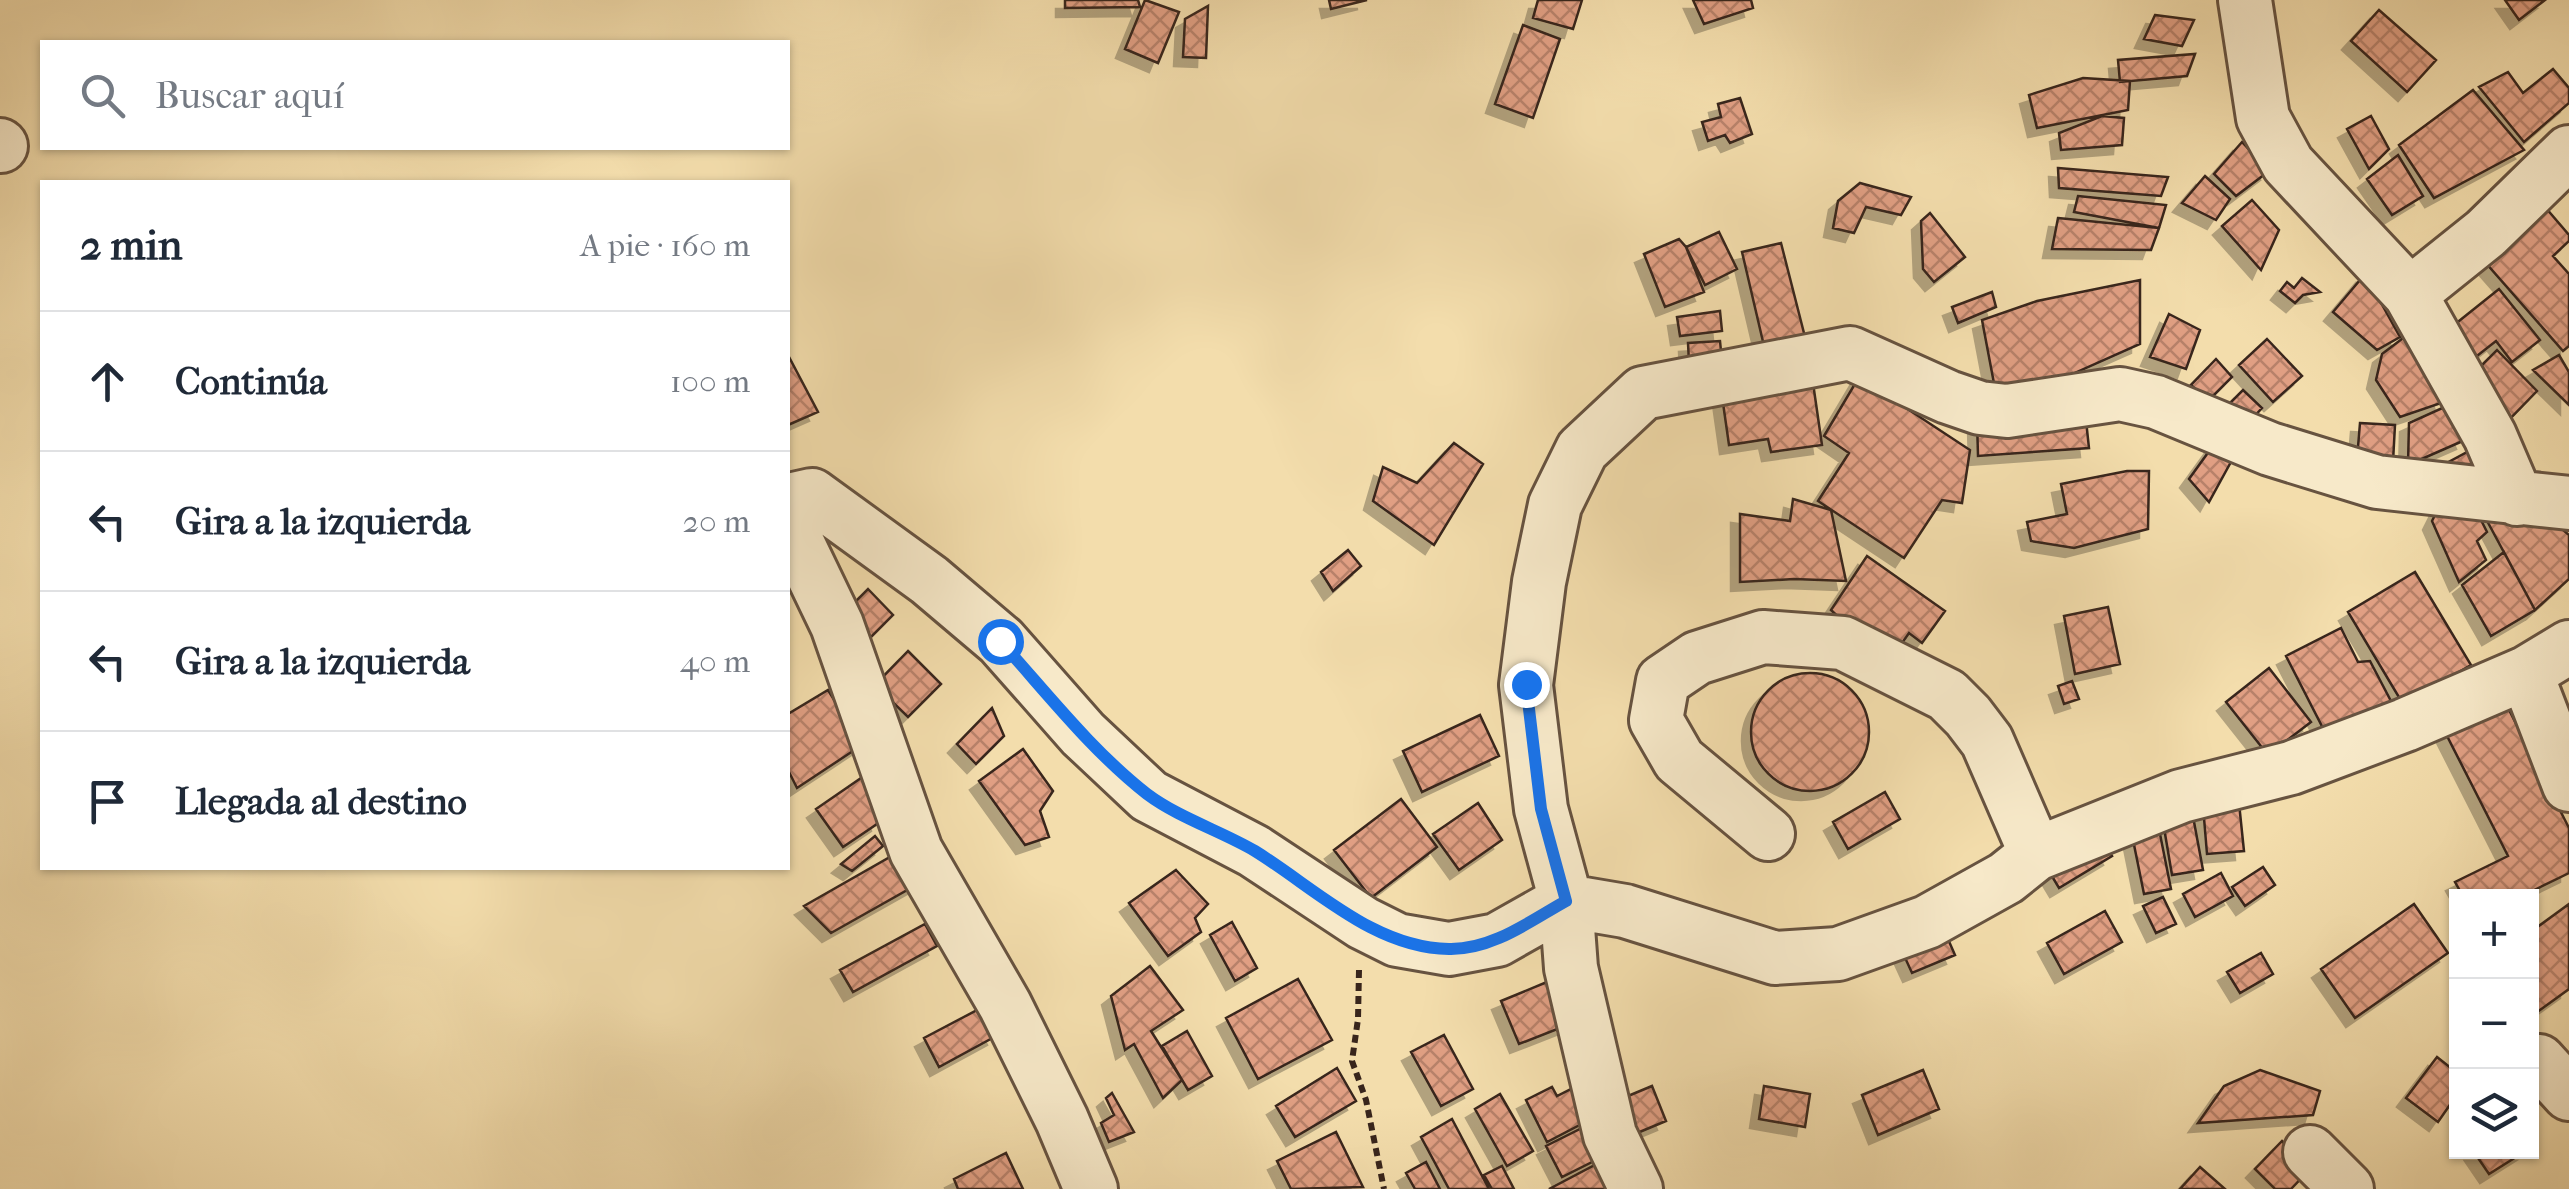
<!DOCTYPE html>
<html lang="es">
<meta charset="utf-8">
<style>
body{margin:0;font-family:"IM FELL French Canon",serif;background:#f6f6f7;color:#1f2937}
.controls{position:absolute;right:30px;bottom:30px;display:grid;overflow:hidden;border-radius:0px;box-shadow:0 2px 8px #0004}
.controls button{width:90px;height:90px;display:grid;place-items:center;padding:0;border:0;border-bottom:2px solid #e0e1e3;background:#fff;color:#1f2937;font:50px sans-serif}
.stop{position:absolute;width:30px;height:30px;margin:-22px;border:8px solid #1a73e8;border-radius:50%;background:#fff}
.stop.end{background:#1a73e8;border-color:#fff;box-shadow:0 2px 10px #0008}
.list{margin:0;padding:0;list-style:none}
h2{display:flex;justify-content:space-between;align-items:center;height:130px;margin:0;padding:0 40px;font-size:42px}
h2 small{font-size:32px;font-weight:400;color:#747a83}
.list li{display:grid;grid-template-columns:65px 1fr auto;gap:30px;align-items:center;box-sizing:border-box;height:140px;padding:0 40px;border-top:2px solid #e0e1e3}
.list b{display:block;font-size:38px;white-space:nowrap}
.list em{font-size:32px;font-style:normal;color:#747a83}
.icon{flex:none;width:55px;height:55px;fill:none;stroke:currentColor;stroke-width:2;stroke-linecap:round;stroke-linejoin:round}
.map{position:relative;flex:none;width:2569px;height:1189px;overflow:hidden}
.search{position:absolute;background:#fff;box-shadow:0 2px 8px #0004;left:40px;top:40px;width:750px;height:110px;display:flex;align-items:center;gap:25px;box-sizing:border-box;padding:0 35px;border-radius:0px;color:#747a83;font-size:38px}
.panel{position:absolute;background:#fff;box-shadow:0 2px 8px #0004;left:40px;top:180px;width:750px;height:690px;border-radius:0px}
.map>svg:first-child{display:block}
.building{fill:url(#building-cross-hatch);stroke:#38251c;stroke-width:2.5;filter:url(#shadow)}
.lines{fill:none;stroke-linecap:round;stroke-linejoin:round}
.minor-casing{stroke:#675340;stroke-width:58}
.path{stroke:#38251c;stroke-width:6;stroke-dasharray:8 5;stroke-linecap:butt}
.minor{stroke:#f7e9c9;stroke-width:52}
.route{stroke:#1a73e8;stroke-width:12}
</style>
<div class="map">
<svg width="2569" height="1189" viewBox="0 0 2569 1189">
<defs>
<pattern id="building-cross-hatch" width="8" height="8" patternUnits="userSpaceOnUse" patternTransform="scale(2.5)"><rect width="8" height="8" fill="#e09f83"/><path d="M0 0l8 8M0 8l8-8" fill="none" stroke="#b7816a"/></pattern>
<filter id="shadow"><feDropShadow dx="-9" dy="9" stdDeviation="0" flood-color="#0004"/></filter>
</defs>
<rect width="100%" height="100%" fill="#f3ddac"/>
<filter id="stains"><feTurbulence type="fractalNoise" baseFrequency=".002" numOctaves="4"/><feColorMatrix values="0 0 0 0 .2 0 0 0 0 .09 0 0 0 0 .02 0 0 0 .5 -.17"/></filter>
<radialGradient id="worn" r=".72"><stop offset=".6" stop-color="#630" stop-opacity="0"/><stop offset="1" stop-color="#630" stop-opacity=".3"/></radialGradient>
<path class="building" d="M1065 0H1138L1140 7 1065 8Z
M1145 0 1179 12 1158 63 1125 49Z
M1329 0H1367L1331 9Z
M1538 0H1582L1573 29 1533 18Z
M1693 0H1751L1753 8 1704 24Z
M2505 0H2545L2519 20Z
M1208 6 1206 58 1183 57 1185 19Z
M2379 10 2436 60 2407 92 2351 41Z
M2155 15 2194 20 2182 46 2144 39Z
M1523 25 1560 39 1533 118 1495 104Z
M2195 54 2187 76 2120 82 2118 60Z
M2553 69 2569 88V103L2524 142 2479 87 2508 72 2523 93Z
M2083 78 2130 81 2128 110 2037 128 2029 95Z
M2473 90 2524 150 2434 198 2399 145Z
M1740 98 1752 134 1730 143 1725 135 1708 141 1702 122 1721 117 1718 104Z
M2102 116 2124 118 2122 145 2061 150 2059 133Z
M2371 116 2389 149 2369 169 2347 129Z
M2242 142 2269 171 2236 196 2214 174Z
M2398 155 2423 196 2392 215 2367 179Z
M2058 168 2168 177 2161 196 2059 188Z
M2205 176 2230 199 2216 220 2182 203Z
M1860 183 1911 197 1901 215 1866 207 1854 233 1833 228 1838 201Z
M2078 196 2166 205 2159 228 2074 212Z
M2252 200 2279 230 2261 270 2222 226Z
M2539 200 2569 235V241L2553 256 2569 274V346L2563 351 2478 254Z
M1930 213 1965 257 1934 282 1923 269 1921 221Z
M2058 218 2159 228 2151 250 2052 249Z
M1719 232 1737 269 1705 285 1686 247Z
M1679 239 1686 247 1704 292 1665 307 1644 254Z
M1781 243 1805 337 1764 346 1742 252Z
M2365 274 2400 337 2377 350 2333 312Z
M2302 278 2320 292 2303 295 2295 303 2280 291 2287 282 2294 288Z
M2140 280V344L2014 400 1996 394 1982 320 2037 301Z
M2499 289 2540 340 2512 362 2496 341 2468 363 2444 333Z
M1992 292 1996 307 1958 323 1952 307Z
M1720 311 1722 331 1680 336 1677 317Z
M2169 314 2200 330 2186 369 2150 357Z
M2419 326 2444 402 2400 417 2376 380 2382 354Z
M2267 339 2302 376 2273 402 2239 365Z
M1720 341 1722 361 1689 363 1688 343Z
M2497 350 2537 391 2497 432 2470 377Z
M788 355 818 412 788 425Z
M2559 355 2569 372V405L2533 370Z
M2216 359 2232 377 2208 401 2191 385Z
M1859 377 1970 450 1962 503 1942 500 1904 558 1818 501 1849 453 1824 436Z
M1813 383 1822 445 1771 452 1768 439 1729 445 1722 396Z
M2243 390 2262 408 2248 423 2229 404Z
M2449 405 2465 440 2408 465 2409 423Z
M2085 411 2089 448 1978 456 1977 421Z
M2360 423 2395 425 2393 462 2357 459Z
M1454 443 1483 464 1434 545 1373 501 1383 467 1417 483Z
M2215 443 2232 460 2209 502 2189 479Z
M2471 450 2485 475 2430 472Z
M2127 471H2149L2148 529 2074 548 2031 541 2027 522 2067 514 2061 484Z
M2445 495 2472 502 2487 532 2477 541 2486 560 2459 582 2432 521Z
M1793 499 1831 510 1846 581 1794 579 1740 582V514L1790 521Z
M2478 504 2542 512 2569 535V579L2535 610Z
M1348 550 1361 566 1333 591 1321 572Z
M2504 552 2535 610 2491 636 2462 585Z
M1867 556 1945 611 1922 643 1909 633 1895 653 1853 631 1831 610Z
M2415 572 2471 665 2403 704 2348 612Z
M868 589 893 615 869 639 844 613Z
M2108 607 2120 664 2075 674 2064 616Z
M2341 628 2358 662 2370 661 2393 705 2328 738 2286 656Z
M908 651 941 684 908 717 875 685Z
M2269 668 2311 722 2268 755 2226 702Z
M1751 732a59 59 0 1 1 118 0a59 59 0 1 1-118 0Z
M2072 681 2079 699 2064 704 2058 686Z
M828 690 862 745 797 788 788 770V714Z
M2504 700 2569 828V873L2522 896H2463L2455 882 2508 856 2444 730Z
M992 708 1004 736 976 764 957 744Z
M1480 715 1499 756 1422 792 1403 751Z
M1023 749 1053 791 1040 811 1049 837 1025 845 979 781Z
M864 776 880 822 843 847 816 809Z
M1885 792 1900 819 1848 849 1833 822Z
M1401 799 1437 847 1371 898 1334 850Z
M1478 803 1502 840 1459 870 1433 834Z
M2239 803 2244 851 2207 854 2203 806Z
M2192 811 2203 870 2172 875 2162 816Z
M2158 824 2171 889 2144 894 2131 830Z
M2097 831 2112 856 2059 888 2044 863Z
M875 836 883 846 852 871 841 864Z
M897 853 916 885 831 933 804 906Z
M2263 867 2275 885 2245 906 2232 887Z
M1176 870 1208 904 1195 918 1201 932 1168 956 1129 903Z
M2221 873 2233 896 2195 917 2183 894Z
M2163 897 2176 924 2156 933 2143 906Z
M2414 904 2448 953 2355 1018 2321 969Z
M2569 904V989L2533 1015 2532 931Z
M2105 911 2122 942 2064 974 2047 943Z
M1232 922 1257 968 1235 981 1210 935Z
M925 924 937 946 853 992 840 970Z
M1944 930 1955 955 1912 973 1901 949Z
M2261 953 2273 974 2240 993 2227 972Z
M1150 966 1183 1010 1151 1031 1182 1080 1163 1098 1134 1044 1125 1050 1111 996Z
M1298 979 1332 1040 1258 1079 1226 1018Z
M1547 982 1565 1026 1519 1044 1501 1001Z
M981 1008 996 1036 939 1067 924 1038Z
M1187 1031 1212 1076 1188 1090 1162 1046Z
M1444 1035 1473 1089 1441 1106 1411 1052Z
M2437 1057 2456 1072V1096L2438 1122 2406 1098Z
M1337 1068 1356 1101 1295 1137 1276 1106Z
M1923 1070 1939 1109 1878 1135 1862 1095Z
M2260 1070 2320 1091 2313 1115 2198 1123 2224 1086Z
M1577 1086 1593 1118 1547 1142 1526 1100 1552 1087 1557 1096Z
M1652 1086 1666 1121 1630 1136 1616 1101Z
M1764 1086 1810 1094 1805 1127 1759 1119Z
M1112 1093 1134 1132 1109 1142 1101 1123 1114 1115 1106 1098Z
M1500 1094 1533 1151 1507 1166 1475 1109Z
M1452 1119 1489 1189H1449L1421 1137Z
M1592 1123 1608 1154 1562 1177 1546 1146Z
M1336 1132 1363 1187 1291 1189 1277 1161Z
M2282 1141 2310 1169 2291 1189H2275L2255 1169Z
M2474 1152H2524L2489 1174Z
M1006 1153 1023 1189H958L954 1179Z
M1610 1157 1626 1189H1549Z
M1426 1162 1440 1189H1415L1406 1173Z
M1502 1166 1514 1189H1492L1484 1175Z
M2200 1167 2225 1189H2180Z"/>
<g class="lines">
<defs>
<path id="minor" d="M2245 0 2263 118 2288 164 2410 294 2490 436 2517 499
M0 145 1 146
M2410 294 2486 233 2569 152
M788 511 794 499 812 495 929 580 1001 641 1083 734 1149 796 1254 851 1363 923 1397 940 1449 949 1497 940 1566 901 1625 911 1775 958 1838 954 1927 922 2006 878 2036 854 2181 796 2291 768 2405 725 2526 673 2569 647
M788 523 837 625 916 851 1005 1005 1062 1120 1091 1189
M2526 673 2569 785
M1768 834 1679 760 1656 720 1663 681 1697 658 1763 637 1843 643 1947 695 1968 716 1987 741 2036 854
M2539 1061 2569 1094
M2310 1152 2347 1189
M1636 1189 1610 1135 1571 968 1566 901 1541 809 1526 685 1539 582 1555 505 1582 450 1643 393 1850 353 1948 397 1980 408 2007 411 2120 394 2156 402 2270 449 2377 482 2569 503"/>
</defs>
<use href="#minor" class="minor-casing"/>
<path class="path" d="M1359 970 1358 1019 1352 1061 1366 1100 1384 1189"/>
<use href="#minor" class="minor"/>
</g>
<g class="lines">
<path class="route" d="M1000 641C1047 693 1092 751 1147 794 1179 818 1221 831 1255 851 1315 888 1374 948 1449 949 1492 950 1530 921 1566 901L1541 809 1526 684"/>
</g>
<rect width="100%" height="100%" filter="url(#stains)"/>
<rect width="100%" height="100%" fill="url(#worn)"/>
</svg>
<div class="controls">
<button>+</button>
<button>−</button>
<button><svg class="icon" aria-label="layers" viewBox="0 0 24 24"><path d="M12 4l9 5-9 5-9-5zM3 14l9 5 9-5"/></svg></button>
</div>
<div class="stop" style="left:1000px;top:641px"></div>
<div class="stop end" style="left:1526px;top:684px"></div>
<div class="search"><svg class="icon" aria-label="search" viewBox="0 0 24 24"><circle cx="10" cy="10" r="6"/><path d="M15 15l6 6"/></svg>Buscar aquí</div>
<section class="panel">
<h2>2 min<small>A pie · 160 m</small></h2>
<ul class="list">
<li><svg class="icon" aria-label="ahead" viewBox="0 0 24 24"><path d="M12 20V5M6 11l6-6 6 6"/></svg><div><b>Continúa</b></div><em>100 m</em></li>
<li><svg class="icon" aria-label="left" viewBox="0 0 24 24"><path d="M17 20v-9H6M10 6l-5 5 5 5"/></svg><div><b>Gira a la izquierda</b></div><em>20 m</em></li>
<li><svg class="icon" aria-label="left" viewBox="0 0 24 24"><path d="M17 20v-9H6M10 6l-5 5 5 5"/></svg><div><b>Gira a la izquierda</b></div><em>40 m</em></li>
<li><svg class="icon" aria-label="arrive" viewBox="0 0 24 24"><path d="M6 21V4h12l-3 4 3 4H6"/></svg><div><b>Llegada al destino</b></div></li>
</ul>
</section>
</div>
